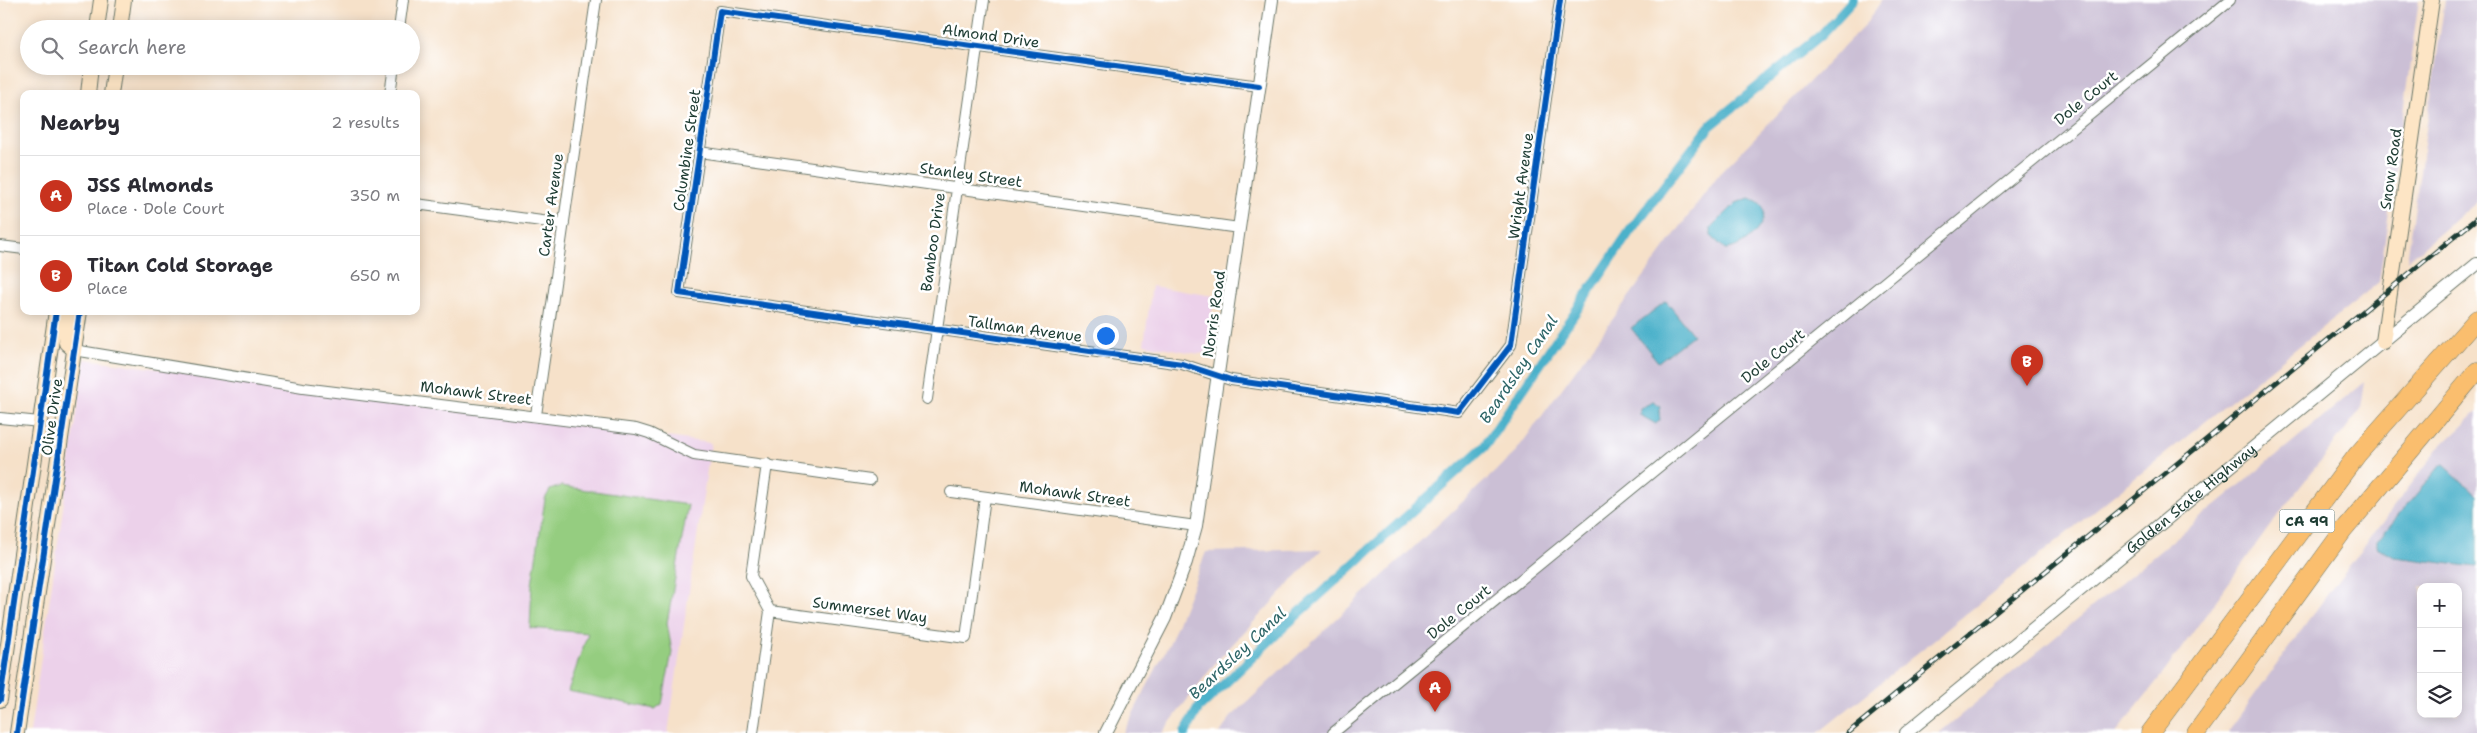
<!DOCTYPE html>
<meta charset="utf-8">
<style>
body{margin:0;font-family:"Shantell Sans",sans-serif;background:#f7f7f7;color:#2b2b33}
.controls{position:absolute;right:15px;bottom:15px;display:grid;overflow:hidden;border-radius:10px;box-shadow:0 2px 12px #0003}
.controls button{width:45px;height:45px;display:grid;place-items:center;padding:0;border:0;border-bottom:1px solid #e1e1e2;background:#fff;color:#2b2b33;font:25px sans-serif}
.you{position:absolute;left:1105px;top:335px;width:18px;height:18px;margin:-12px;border:4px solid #fff;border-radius:50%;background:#1a73e8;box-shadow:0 0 0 8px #1a73e833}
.badge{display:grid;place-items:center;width:32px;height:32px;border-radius:50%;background:#c8321e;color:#fff;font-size:16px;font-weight:700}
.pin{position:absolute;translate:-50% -41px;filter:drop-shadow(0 1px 2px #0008)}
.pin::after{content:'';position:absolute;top:26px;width:18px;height:15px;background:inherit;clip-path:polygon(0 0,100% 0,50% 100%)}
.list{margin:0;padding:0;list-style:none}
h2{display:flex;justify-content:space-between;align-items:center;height:65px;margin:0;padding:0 20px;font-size:21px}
h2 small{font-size:16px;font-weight:400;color:#7c7c81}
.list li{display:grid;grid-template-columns:32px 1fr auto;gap:15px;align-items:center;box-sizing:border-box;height:80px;padding:0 20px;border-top:1px solid #e1e1e2}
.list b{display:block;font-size:19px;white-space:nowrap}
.list p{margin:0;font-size:16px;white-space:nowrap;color:#7c7c81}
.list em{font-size:16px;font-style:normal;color:#7c7c81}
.icon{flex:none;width:28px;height:28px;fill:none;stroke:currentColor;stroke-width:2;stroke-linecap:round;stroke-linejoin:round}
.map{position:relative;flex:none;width:2477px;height:733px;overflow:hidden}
.search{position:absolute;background:#fff;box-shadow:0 2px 12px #0003;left:20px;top:20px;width:400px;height:55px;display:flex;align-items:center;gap:12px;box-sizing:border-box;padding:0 18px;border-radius:28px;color:#7c7c81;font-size:19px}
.panel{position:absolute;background:#fff;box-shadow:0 2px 12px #0003;left:20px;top:90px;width:400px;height:225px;border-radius:10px}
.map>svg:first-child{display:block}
.built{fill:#ecd1ea}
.industrial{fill:#cbbfd5;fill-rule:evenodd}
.green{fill:#95cd80;stroke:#5a855a}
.water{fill:#4bb1ca;stroke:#35777f}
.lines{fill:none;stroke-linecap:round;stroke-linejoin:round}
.canal{stroke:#4bb1ca;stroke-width:10}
.minor-casing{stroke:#6a7668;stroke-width:12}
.tertiary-casing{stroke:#6a7668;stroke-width:14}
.secondary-casing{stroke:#6a7668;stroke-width:16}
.motorway-casing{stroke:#6a7668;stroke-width:19}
.minor{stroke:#fff;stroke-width:10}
.tertiary{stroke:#fff;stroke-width:12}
.secondary{stroke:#fde5c5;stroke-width:14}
.motorway{stroke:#fabe6e;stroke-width:18}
.rail-casing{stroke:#1f3d34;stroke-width:5}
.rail{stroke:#fff;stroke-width:3;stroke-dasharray:9;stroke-linecap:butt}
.cycleway-casing{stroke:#fff;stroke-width:9}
.cycleway{stroke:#0057b8;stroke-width:6}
.labels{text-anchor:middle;stroke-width:5;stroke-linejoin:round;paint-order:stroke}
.shield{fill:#fff;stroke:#627771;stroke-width:1}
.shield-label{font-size:14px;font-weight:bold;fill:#1f3d34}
.street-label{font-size:15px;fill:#1f3d34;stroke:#fff}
.water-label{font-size:16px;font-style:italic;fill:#2e6668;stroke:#fff}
</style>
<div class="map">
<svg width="2477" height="733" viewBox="0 0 2477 733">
<rect width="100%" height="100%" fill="#fff"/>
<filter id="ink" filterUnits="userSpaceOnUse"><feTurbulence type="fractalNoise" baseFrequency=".02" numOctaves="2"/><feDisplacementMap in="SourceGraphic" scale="10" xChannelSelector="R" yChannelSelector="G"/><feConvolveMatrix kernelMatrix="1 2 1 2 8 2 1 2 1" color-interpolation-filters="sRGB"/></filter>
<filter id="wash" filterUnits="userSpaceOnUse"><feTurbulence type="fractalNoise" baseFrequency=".0096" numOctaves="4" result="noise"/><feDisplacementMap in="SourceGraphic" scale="20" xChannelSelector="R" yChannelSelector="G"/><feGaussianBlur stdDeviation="1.12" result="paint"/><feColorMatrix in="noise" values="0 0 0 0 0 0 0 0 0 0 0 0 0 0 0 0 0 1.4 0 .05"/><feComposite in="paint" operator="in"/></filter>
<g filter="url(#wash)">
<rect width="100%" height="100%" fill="#f6e1c9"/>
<path class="built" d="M1152 286 1214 296 1207 349 1204 353 1199 354 1144 344Z
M85 359 711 443 668 733H30Z"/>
<path class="industrial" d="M1882 0H2419L2379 282 1818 733H1220L1231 717 1514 454 1719 174 1865 25Z
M2445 0H2477V202L2407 261Z
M2365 382 2361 409 2275 519 2165 671 2116 733H1939Z
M2477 412V733H2227L2327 595 2438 449ZM2421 587H2458V714H2421Z
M1322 549 1216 662 1162 733H1123L1171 640 1206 552Z"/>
<path class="green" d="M561 486 688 505 667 623 672 652 662 704 655 709 568 691 588 633 530 628 532 585 545 499 550 490Z"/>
<path class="water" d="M1749 198C1784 206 1750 249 1725 249L1711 236V228L1736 203Z
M1666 301 1693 335 1658 362 1631 328Z
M1653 402 1661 406 1659 413 1660 420 1656 424 1640 415V408Z
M2444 465 2477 495V567L2394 557 2377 547V541L2440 466Z"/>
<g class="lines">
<path class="canal" d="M1185 733 1198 709 1287 624 1484 447 1630 231 1709 127 1822 34 1853 0"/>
</g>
</g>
<g filter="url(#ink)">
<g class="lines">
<defs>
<path id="minor" d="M399 29 403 0
M1259 86 720 11 679 293 1182 364 1231 380 1459 413 1511 345 1560 0
M390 94 394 66
M699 152 1239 228
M416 204 564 224
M0 246 24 249
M74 350 303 388 636 429 649 433 694 455 870 480
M927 399 984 0
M536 415 596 0
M0 418 40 422
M767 464 751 576 770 611
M951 492 1196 526
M770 611 966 638 985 497
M753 733 770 611
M1333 733 2230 0"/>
<g id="tertiary">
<path d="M1106 733 1165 618 1186 562 1196 526 1272 0"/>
<path id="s1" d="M1906 733 2477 264"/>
</g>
<path id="secondary" d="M97 29 101 0
M120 29 124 0
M88 94 91 66
M111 94 115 66
M68 311 66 343 74 350
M2383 342 2432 0
M0 700 56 311
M17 733 80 311"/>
<path id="motorway" d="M2150 733 2357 455 2477 319
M2196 733 2343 531 2477 371"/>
</defs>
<use href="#minor" class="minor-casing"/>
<use href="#tertiary" class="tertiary-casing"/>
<use href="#secondary" class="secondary-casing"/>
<use href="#motorway" class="motorway-casing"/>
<use href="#minor" class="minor"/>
<use href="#tertiary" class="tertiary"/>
<use href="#secondary" class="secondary"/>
<use href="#motorway" class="motorway"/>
<defs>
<path id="rail" d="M1848 733 2477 218"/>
</defs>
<use href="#rail" class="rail-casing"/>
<use href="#rail" class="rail"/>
<defs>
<path id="cycleway" d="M1259 86 720 11 679 293 1182 364 1231 380 1459 413 1511 345 1560 0
M0 700 56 311
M17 733 80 311"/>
</defs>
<use href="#cycleway" class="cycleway-casing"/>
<use href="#cycleway" class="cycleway"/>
</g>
</g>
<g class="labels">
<rect class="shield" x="2279.5" y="509.5" width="55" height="23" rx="4"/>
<g class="shield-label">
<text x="2307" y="526">CA 99</text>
</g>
<g class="street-label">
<text transform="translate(991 36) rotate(8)" y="5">Almond Drive</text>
<text transform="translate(2086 98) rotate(-39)" y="5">Dole Court</text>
<text transform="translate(687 150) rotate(-82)" y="5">Columbine Street</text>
<text transform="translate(2391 169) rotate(-82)" y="5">Snow Road</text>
<text transform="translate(971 175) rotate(8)" y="5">Stanley Street</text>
<text transform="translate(1521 186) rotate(-82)" y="5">Wright Avenue</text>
<text transform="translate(551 205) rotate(-82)" y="5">Carter Avenue</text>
<text transform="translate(933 242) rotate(-82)" y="5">Bamboo Drive</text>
<text transform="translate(1214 314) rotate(-82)" y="5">Norris Road</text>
<text transform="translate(1025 329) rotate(8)" y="5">Tallman Avenue</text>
<text transform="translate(1773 356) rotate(-39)" y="5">Dole Court</text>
<text transform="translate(476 393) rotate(7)" y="5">Mohawk Street</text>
<text transform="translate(52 417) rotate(-82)" y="5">Olive Drive</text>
<text transform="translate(1075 494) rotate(8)" y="5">Mohawk Street</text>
<text dy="5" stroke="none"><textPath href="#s1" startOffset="369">Golden State Highway</textPath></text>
<text transform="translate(870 610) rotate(8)" y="5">Summerset Way</text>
<text transform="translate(1459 612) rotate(-39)" y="5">Dole Court</text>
</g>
<g class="water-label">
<text transform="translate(1518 369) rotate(-56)" y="6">Beardsley Canal</text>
<text transform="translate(1237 653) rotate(-43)" y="6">Beardsley Canal</text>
</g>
</g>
</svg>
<div class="controls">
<button>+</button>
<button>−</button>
<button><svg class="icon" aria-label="layers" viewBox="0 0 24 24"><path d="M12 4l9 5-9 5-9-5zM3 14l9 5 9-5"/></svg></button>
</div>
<div class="you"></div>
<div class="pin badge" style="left:1435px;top:712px">A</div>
<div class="pin badge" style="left:2027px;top:386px">B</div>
<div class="search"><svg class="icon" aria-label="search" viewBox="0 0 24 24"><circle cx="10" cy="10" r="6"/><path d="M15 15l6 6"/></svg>Search here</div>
<section class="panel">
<h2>Nearby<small>2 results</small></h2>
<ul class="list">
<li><span class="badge">A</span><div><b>JSS Almonds</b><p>Place · Dole Court</p></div><em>350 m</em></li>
<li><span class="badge">B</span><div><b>Titan Cold Storage</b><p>Place</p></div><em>650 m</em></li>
</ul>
</section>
</div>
